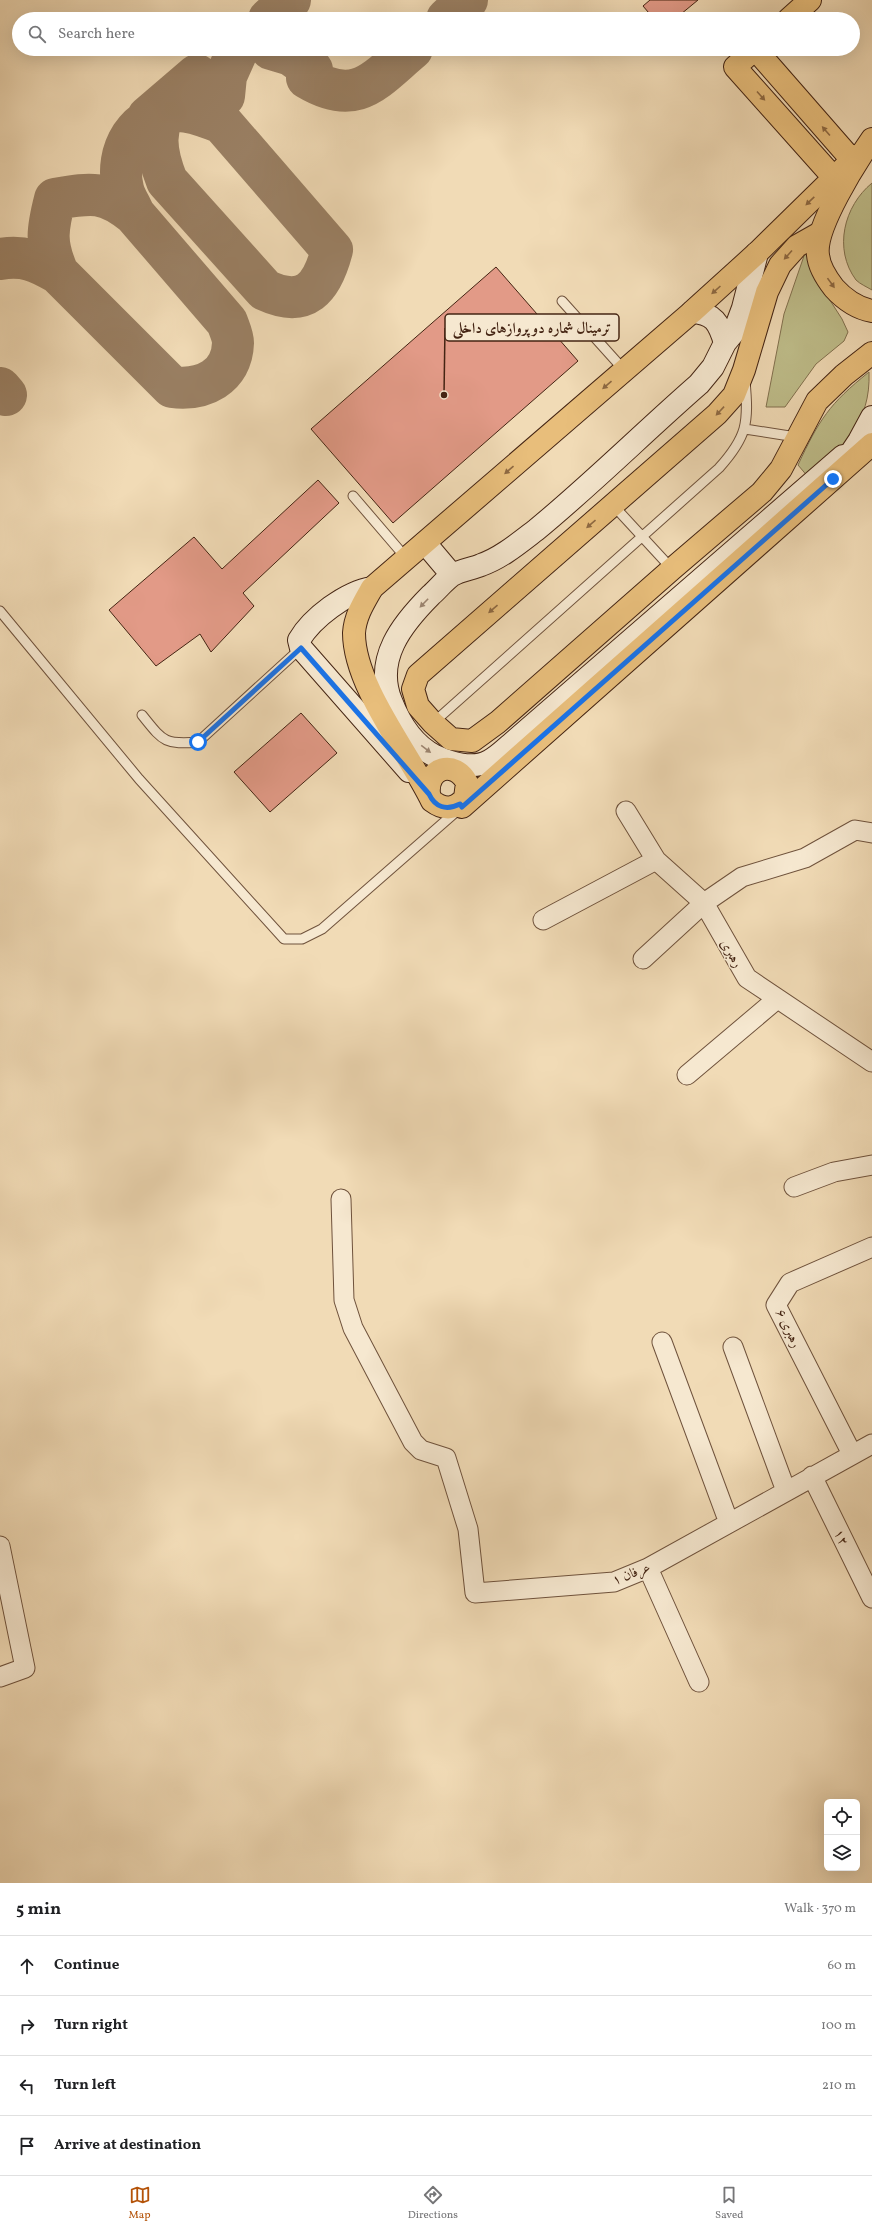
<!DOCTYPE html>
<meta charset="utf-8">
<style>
body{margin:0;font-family:Vollkorn,Amiri,serif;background:#f6f6f6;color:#202124}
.controls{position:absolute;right:12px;bottom:12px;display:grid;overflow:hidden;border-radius:6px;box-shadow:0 4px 16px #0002}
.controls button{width:36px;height:36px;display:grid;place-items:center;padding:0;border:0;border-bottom:1px solid #e0e0e0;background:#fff;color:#202124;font:20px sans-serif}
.stop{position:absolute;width:12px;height:12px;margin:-9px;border:3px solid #1a73e8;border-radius:50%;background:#fff}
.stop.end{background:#1a73e8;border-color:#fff;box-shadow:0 1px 4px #0008}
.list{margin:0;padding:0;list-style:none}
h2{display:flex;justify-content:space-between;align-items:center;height:52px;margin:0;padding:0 16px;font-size:17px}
h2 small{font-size:13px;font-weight:400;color:#757577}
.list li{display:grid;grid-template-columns:26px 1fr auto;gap:12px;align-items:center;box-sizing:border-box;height:60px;padding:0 16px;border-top:1px solid #e0e0e0}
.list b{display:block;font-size:15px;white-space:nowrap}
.list em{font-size:13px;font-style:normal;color:#757577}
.icon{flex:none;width:22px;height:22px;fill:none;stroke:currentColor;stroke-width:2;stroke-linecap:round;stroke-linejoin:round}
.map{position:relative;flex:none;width:872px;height:1883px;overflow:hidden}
.search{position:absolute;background:#fff;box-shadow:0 4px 16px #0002;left:12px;right:12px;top:12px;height:44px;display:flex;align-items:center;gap:10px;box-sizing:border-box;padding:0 14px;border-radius:22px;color:#757577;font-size:15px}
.sheet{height:292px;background:#fff}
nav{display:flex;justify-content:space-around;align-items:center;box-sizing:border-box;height:56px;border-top:1px solid #e0e0e0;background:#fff;font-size:11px;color:#757577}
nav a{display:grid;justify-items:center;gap:2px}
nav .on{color:#b45309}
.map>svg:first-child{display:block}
.green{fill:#bfbe8b;stroke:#82714f}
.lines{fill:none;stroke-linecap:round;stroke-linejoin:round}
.taxiway{stroke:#9a8064;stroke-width:42}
.building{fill:#e29a87;stroke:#442413}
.service-casing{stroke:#6f523c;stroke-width:11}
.minor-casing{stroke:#6f523c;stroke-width:21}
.secondary-casing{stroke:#442413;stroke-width:24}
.primary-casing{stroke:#442413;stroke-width:24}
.trunk-casing{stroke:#442413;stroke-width:24}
.motorway-casing{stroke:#442413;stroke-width:24}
.service{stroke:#f6e8d0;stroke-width:9}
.minor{stroke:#f6e8d0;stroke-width:19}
.secondary{stroke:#f6e8d0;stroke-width:22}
.primary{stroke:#e8be7b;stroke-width:22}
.trunk{stroke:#e8be7b;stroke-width:22}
.motorway{stroke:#e8be7b;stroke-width:22}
.oneway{fill:#8e6942}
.oneway2{fill:#9d8672}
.route{stroke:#1a73e8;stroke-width:5}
.labels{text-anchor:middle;stroke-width:3;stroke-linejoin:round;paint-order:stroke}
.street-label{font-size:14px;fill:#442413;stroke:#f6e8d0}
.leader{fill:none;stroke:#442413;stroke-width:1.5}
.callout-dot{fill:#442413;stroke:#f6e8d0;stroke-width:1.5}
.callout{fill:#f6e8d0;stroke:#442413;stroke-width:1.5}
.callout-label{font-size:15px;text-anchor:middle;font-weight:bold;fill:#442413}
</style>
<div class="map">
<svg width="872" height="1883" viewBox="0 0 872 1883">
<rect width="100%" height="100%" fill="#f1dbb6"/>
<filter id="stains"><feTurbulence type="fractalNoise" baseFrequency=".005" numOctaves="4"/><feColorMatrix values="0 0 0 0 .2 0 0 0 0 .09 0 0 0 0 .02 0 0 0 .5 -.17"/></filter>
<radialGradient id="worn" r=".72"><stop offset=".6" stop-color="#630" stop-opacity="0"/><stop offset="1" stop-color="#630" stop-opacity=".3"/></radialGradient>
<path class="green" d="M872 183V290C867 287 860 284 856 280 833 249 844 206 872 183Z
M805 253 812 258 815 277 842 319 848 332 844 341 816 364 785 407H766L784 314Z
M869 372C871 423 843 447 809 478L798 465C819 420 829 404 869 372Z"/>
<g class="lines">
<path class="taxiway" d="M269 19 290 0
M447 19 467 0
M271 49 291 55 312 70 297 49
M307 78C357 108 375 80 412 49
M224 96 226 76 238 49
M148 117 197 75
M134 214C131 206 125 198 123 189 114 151 136 112 178 111 194 111 208 118 222 123L332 250C322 288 306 309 265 290L167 181C154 148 154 131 169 99
M0 259C24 255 37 261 58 273L172 387C203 391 232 377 233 343 233 336 229 328 227 322L134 214C104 190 91 193 55 199 47 230 45 243 58 273
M0 388 6 395"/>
</g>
<path class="building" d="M650 0H698L675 19H654L643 6Z
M496 267 578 361 393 523 311 429Z
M318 480 339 503 243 593 254 606 211 652 200 634 156 666 109 610 194 537 222 569Z
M301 713 337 753 270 812 234 772Z"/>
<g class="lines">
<defs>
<path id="service" d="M562 301 624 370
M745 429 796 437
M353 496 407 559
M613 505 672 569
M0 611 139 779 284 939H302L322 929 458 810
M142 715C163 741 164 745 198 742L301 648
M433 723 719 468C747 437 749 423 745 381"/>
<path id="minor" d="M626 811 656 860 704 903 747 978 872 1062
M543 920 656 860
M643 959 704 903 742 877 805 858 855 830 872 833
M687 1075 777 999
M794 1187 834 1172 872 1165
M341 1199 344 1300 353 1328 413 1442 421 1450 446 1458 468 1529 475 1593 614 1582 648 1568 872 1444
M662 1342 729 1523
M733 1347 786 1491
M852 1454 776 1305 790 1283 872 1247
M812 1476 872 1598
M0 1546 25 1668 0 1677
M648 1568 699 1682"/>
<path id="secondary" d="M757 253 743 308 734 332 725 343 713 367 699 384C644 432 592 484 536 530 519 543 501 558 481 565 472 569 459 570 451 576 444 581 438 589 431 595 402 624 374 659 391 701 400 724 413 745 435 756 450 763 473 770 489 761 497 757 504 750 511 744L843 456
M692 312C714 313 719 323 725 343
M843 465 859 441 872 417
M425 543 452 575
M372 588C346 592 312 618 299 640L301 648 409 771"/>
<path id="primary" d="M789 19 810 0
M755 49 735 67 834 178
M755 49 852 160
M429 794C426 767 455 759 467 783L465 798C455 810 444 810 432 801 409 753 354 686 354 633 355 616 364 602 372 588L692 312 757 253 856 156
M460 805 462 807 872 444"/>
<path id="trunk" d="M820 233 797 246 780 265 767 292 744 370 734 395 717 414 418 675 413 689 418 706 433 723 451 739 472 741 498 722 672 569 762 492 781 469 817 401 844 375 872 353"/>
<path id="motorway" d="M872 139C856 162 814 228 818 255 819 266 827 279 834 288 844 299 856 308 872 311"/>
</defs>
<use href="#service" class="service-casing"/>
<use href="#minor" class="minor-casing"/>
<use href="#secondary" class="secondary-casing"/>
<use href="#primary" class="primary-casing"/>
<use href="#trunk" class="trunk-casing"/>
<use href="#motorway" class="motorway-casing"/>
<use href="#service" class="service"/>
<use href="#minor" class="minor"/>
<use href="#secondary" class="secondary"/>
<use href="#primary" class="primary"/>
<use href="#trunk" class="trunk"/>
<use href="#motorway" class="motorway"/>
</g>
<defs><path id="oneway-solid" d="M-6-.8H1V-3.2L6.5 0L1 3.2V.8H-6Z"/></defs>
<g class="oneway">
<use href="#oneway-solid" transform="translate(761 96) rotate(48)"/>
<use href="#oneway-solid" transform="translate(826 131) rotate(-131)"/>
<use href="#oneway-solid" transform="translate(810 201) rotate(136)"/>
<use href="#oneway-solid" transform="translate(788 255) rotate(132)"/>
<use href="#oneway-solid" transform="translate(831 283) rotate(54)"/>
<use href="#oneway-solid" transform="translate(716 290) rotate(138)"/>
<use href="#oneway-solid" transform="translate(607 385) rotate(139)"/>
<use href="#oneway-solid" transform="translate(720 411) rotate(133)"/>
<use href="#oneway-solid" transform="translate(509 470) rotate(139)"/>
<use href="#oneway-solid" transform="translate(591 524) rotate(139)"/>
<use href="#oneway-solid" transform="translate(493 609) rotate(139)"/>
</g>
<g class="oneway2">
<use href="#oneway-solid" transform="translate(424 603) rotate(134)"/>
<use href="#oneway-solid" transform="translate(426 749) rotate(37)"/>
</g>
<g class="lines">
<path class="route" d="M198 742 301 648 429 794C435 807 446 811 460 804L462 807 833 479"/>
</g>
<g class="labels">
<g class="street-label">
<text transform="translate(732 953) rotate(60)" y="5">رهبری</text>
<text transform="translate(789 1328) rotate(65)" y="5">رهبری ۶</text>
<text transform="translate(842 1537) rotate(64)" y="5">۱۲</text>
<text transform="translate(631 1573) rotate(-21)" y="5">عرفان ۱</text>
</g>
</g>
<path class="leader" d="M444 395L445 328"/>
<circle class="callout-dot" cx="444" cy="395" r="4"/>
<rect class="callout" x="445" y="314" width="174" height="27" rx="4"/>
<g class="callout-label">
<text x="532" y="333">ترمینال شماره دو پروازهای داخلی</text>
</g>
<rect width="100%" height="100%" filter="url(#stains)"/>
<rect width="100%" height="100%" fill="url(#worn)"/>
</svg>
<div class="controls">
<button><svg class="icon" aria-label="locate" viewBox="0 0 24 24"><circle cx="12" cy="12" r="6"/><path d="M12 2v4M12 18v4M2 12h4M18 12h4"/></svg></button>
<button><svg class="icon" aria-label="layers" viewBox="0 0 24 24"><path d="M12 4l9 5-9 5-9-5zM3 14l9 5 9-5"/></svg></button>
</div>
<div class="stop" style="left:198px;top:742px"></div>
<div class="stop end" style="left:833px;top:479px"></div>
<div class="search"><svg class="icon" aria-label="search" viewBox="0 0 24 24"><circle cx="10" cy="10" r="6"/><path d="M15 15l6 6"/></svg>Search here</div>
</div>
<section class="sheet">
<h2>5 min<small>Walk · 370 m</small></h2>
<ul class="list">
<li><svg class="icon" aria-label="ahead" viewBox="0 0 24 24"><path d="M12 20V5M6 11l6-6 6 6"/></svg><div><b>Continue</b></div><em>60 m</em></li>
<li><svg class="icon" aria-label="right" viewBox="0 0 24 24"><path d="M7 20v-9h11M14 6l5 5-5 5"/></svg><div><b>Turn right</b></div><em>100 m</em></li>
<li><svg class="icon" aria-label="left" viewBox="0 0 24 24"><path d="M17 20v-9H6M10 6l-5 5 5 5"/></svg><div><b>Turn left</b></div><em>210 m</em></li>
<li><svg class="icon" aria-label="arrive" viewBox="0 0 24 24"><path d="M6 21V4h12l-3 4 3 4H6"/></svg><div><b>Arrive at destination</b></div></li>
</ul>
</section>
<nav>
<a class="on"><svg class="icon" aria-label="map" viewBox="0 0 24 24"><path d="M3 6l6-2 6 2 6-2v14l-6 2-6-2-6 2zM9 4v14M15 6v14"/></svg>Map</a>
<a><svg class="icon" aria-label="directions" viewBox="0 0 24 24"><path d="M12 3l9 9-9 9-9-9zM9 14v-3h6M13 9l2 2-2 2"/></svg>Directions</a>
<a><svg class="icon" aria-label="saved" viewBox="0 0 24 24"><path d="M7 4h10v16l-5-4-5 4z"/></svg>Saved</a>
</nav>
